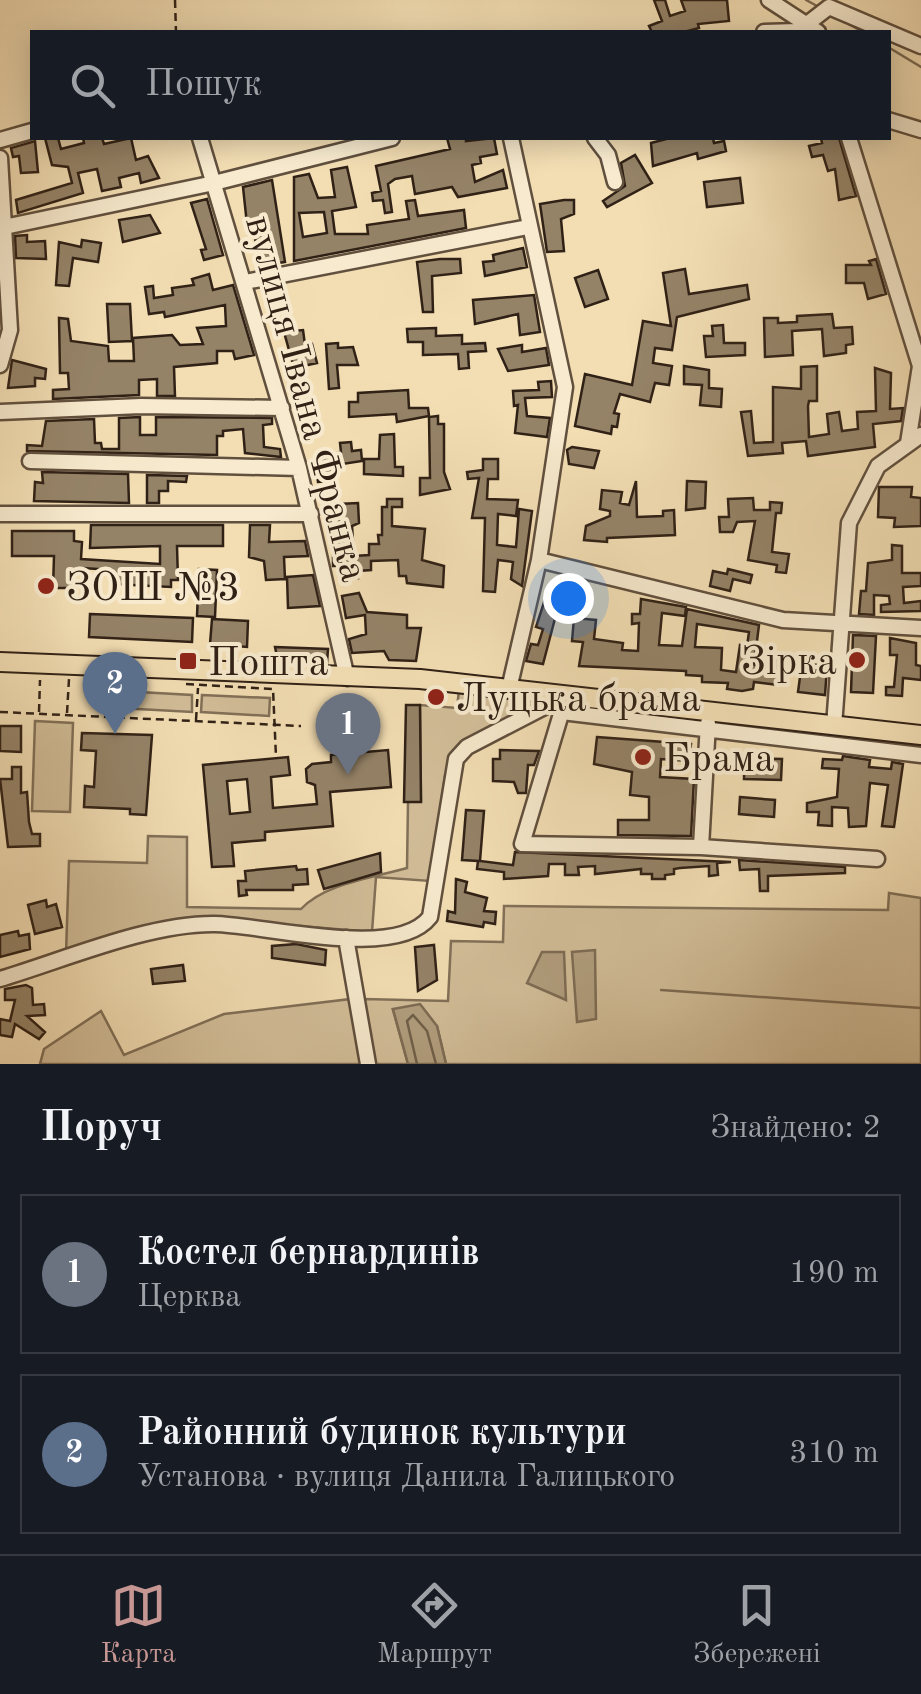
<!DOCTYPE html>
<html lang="uk">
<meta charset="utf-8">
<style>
body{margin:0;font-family:"Old Standard TT",serif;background:#20242c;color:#f1f3f6}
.you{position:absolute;left:568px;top:598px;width:35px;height:35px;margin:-25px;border:8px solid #fff;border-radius:50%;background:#1a73e8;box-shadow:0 0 0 15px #1a73e833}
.badge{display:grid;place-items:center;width:65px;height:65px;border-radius:50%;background:#c59692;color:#fff;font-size:32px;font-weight:700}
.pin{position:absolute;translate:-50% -82px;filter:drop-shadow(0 2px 5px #0008)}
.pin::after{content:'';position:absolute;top:52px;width:35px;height:30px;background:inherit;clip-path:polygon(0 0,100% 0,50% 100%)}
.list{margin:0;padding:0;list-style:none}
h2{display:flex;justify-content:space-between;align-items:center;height:130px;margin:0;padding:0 40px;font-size:42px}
h2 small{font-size:32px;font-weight:400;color:#9ea1a6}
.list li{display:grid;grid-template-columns:65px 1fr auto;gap:30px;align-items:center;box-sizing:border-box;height:160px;margin:0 20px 20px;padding:0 20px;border:2px solid #363941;border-radius:0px}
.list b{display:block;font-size:38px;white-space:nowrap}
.list p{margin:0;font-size:32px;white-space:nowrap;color:#9ea1a6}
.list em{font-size:32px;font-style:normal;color:#9ea1a6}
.icon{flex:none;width:55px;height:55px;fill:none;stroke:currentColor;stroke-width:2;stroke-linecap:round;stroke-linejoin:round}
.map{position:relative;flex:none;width:921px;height:1064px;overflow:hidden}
.search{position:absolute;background:#171b24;box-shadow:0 5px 25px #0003;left:30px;right:30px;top:30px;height:110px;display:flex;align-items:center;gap:25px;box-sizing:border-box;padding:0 35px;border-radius:0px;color:#9ea1a6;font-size:38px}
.sheet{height:490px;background:#171b24}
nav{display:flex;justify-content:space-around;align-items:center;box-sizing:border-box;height:140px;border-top:2px solid #363941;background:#171b24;font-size:28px;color:#9ea1a6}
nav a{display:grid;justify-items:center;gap:5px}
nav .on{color:#c59692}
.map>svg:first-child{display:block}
.green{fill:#d2be99;stroke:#817058;stroke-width:2.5}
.water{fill:#b19e7e;stroke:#7d6c54;stroke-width:2.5}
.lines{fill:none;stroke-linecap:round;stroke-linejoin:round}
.shore{stroke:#70604a;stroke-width:2.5}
.stream{stroke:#7d6c54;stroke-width:2.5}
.building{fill:#958368;stroke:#302116;stroke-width:2.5;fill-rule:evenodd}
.minor-casing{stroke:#61503e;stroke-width:19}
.major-casing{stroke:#302116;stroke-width:22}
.path{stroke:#302116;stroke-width:2.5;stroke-dasharray:8 5;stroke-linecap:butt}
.minor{stroke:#f7eace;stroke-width:14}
.major{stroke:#f3deb4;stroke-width:18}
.poi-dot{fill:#8f2418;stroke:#f7eace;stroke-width:4}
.labels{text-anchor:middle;stroke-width:8;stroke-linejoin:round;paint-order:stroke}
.street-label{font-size:40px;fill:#302116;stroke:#f7eace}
.poi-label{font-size:40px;fill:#302116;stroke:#f7eace;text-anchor:start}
</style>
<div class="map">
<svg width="921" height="1064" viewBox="0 0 921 1064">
<rect width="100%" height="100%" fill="#f3deb4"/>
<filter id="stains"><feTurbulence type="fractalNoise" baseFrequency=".002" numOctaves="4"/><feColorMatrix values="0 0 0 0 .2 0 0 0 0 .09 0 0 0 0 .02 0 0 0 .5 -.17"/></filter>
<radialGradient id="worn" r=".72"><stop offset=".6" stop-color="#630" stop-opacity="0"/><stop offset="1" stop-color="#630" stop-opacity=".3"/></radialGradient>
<path class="green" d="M459 690 547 700 452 757 445 775 430 881 376 877 372 932 213 919 66 954 69 861 147 863 148 836 187 837V907L301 909C326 883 373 878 407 868L408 802 421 801 420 705 457 708Z
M121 691 192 695V712L120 708Z
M202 695 270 698 269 716 201 712Z
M35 721 73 723 70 812 32 811Z
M889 893 921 898V1064H446L437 1026 393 1010 408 1064H374L364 999 448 1001 451 941 503 942 504 906 888 910Z
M351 999 362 1064H40L44 1049 101 1011 124 1055 224 1014Z"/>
<path class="water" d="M595 950 596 1019 577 1022 572 952Z
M542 952H564L566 1000 527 983Z
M420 1004 437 1026 446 1064H408L393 1009Z"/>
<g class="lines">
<path class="shore" d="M417 1064 407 1021 413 1015 427 1031 436 1064"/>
<path class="stream" d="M806 0 817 6
M838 18 863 32
M888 47 921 67
M661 990 921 1008"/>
</g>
<path class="building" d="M654 0H665L670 16 685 11 681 0H727L729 21 698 24 699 28 684 32H652L649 26 662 21Z
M45 138H58L61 149 84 143 83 138H102L104 144 131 138 136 160 148 156 159 178 141 183 139 173 119 178 121 187 102 191 97 169 78 173 83 193 18 213 16 200 72 183 68 167 52 165Z
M447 138H466V141L494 138 497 154 480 157 481 163 472 165 475 182 503 170 507 188 458 197 452 187 415 194 412 176 395 179 388 184 392 212 385 213 383 200 373 201 372 193 381 191 376 166 450 149Z
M670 138H713L714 143 724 141 726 151 698 159 697 153 653 166 651 143Z
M821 138H839L856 196 839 200 835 169 828 171 823 155 812 157 809 146 822 143Z
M35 141 38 172 21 173 19 156 13 157 11 148Z
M635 155 652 183 607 207 603 201 625 186 621 163Z
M347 167 356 207 332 211 335 234H368L367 225 409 219 406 201 415 200 418 216 464 210 466 228 294 261V177L309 174 318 198 335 197 331 170ZM324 212 327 233 303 237 299 213Z
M740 178 743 203 707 207 704 182Z
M272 180 285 262 260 266 254 233 248 234 243 187Z
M207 199 223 255 204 260 201 250 206 249 191 203Z
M564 200H574V214L561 219 564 251 547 252 540 204Z
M150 215 160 233 123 242 119 220Z
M27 235V242L45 241 46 259 16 258 15 236Z
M82 240 101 243 98 262 73 258 69 286 56 285 59 242 81 247Z
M523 248 527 267 485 276 483 262 494 261 493 255Z
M440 259H460L461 273 432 276 433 312H423L417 262Z
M876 259 886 294 868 299 864 283H846V265H871L869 261Z
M685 269 689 294 747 285 749 299 677 317 672 350 655 348 653 363 672 366 669 385 655 383 650 402 620 394 614 413 619 414 617 427 612 426 611 434 575 426 585 374 632 385 643 321 671 326 663 273Z
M598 270 608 299 585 307 575 278Z
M209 274 213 290 233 285 254 355 235 359 233 351H217V363L174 367 175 396H157V379L139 380V395L53 399V390L69 389 68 373H60L59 318 68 319 71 341 108 346 109 361H134L133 338 172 335 180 345 203 344 197 328 226 326 225 305 165 317 164 312 149 314 145 287 153 286 154 298 173 295 172 288 194 285 192 279Z
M534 295 540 332 520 335 518 314 475 324 473 300Z
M107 304H130L132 341 109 342Z
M832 314 834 328 852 327 853 344 846 345V353L824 356 822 329 792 331 793 355 765 357 764 318H778V323L797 322V316Z
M723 325 724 343H745V355L706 357 704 336H713L712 326Z
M436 328V336L462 335V344L485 343 486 351 468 352 469 368 459 369 458 354 423 355V342H408L407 329Z
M303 330 305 345 312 344 317 363 294 368 284 332Z
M338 343V348L353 347 358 365H337L339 388 329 389 326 344Z
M522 345V352L546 348 549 365 508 371 498 349Z
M12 360 46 369 45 379 35 378V386L8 388Z
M684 366 709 370V388L722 389 721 407 700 405 702 385 684 384Z
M817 366V401H809L808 406 809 437 829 434 827 414 839 412 842 431 858 429 857 412 876 411 875 368 891 373 890 409 903 408 901 421 873 424 875 447 808 456 806 441 782 443 783 453 748 456 741 412 751 411 754 443 773 442V387L801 389V367Z
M551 381 552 397 525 398 527 416 550 418 547 437 515 433 518 405 514 406 513 391 539 390 538 382Z
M408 390 409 408H428L429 416 397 422 396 414 349 417V402H358V393Z
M438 416V424H444V472L450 489 420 495V478H430L429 417Z
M140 417V435H156V417L272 418V424L263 425 264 447 280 449 281 457 245 453 243 429 223 431V436H217V455L27 451V445L42 446 46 421 94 419 95 443H101L102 449H119V418Z
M394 434 395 467H403V476L364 474V459H379L380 435Z
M351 442 352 451 361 450 362 461 342 464V469L331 470 332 481 318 482 315 459 341 452 340 443Z
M572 447 599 451 594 468 569 464 567 450Z
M483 459H498V479H488L487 499 518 500 516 516 498 514 497 545 516 547 519 509 532 511 522 586 511 579 513 562 498 560 495 592 483 591 485 518H472L479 478 468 479 467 472 483 470Z
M42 472 128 474 129 503 34 501 35 482 43 483Z
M147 475 187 476 186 482 168 481V491H159V503H147Z
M636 481 637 517 663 516V511L674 510 675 535 607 538V542L584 540 586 526 610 516V511L600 509 602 490 622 492 620 503 629 505Z
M687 481 706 482 705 508 686 510Z
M879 487H912L911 497 921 498V526L894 527 895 518 878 517Z
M753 498 754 510H770V502L782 503 781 513H776L772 552 789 554 786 573 776 572 777 565 748 560 755 521 737 522 733 532H720L719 517H729L728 499Z
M387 499H402V507H392V526L425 529 422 560 444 566 443 587 407 583 406 576H399L398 560 371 561V570L358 571V578L341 576V566H333V552H337L340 538 338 504 358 503 359 523 352 526 354 556 369 555V544H379L378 535H382V507H387Z
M91 525H223V546H177L178 580H171V587L112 584V570L83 568V574H74L73 588H53L54 556H12V531H74V541L82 542 81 559 160 564V546L90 548Z
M250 525H270L269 542 305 541 308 556 284 557 285 579 266 580 264 561 249 557Z
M892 545 902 546V573H921V586L903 587 904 603 921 601V611L881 612V605L890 604 889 596 874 595V615L859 614 861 591H866L868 563 892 560Z
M199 569 217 570 215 617 197 616Z
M728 569 752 575 750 583 733 579 730 591 710 586 713 571 727 574Z
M313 575 320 606 288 608 287 577Z
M566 582 577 583 568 616 557 611 543 664 526 661 531 644 538 645 543 629 536 627 547 593 565 597Z
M359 593 367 612 407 615V628H421L416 661 389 660 384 651 352 653 349 639 366 634 365 615 346 618 342 596Z
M641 599 686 607 685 616 662 613 659 645 682 646 687 609 759 625 754 665 772 668 773 660H782L779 685 754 682 753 689 742 691 727 689 728 683 702 682V676L686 675V671L579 666 583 642 572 641 574 618 596 620 594 639 623 643 622 650 638 651 639 623 632 624V614H640ZM697 624 749 632 747 646 740 645 736 672 721 670 722 648 695 647Z
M90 614 193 618 192 642 89 637Z
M212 619 248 621 247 647 210 644Z
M853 635 876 636 873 693 851 692Z
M890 638 916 643V665L921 666V680L903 678 902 696 886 695V687H894L897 655H890Z
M275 647 328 649 327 663 278 661Z
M802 662 827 667 825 695 798 692Z
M406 705H420L421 802H404Z
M0 726H21V752L0 751Z
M82 733 152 735 146 815 130 814V809L84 807 85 786 94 787 96 751 81 750Z
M597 737 691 744 689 761 661 759 660 777 694 779 691 836 618 835V820H649V797L630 795 632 772 594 764Z
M388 750 391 787 330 792 333 826 265 832V840L232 843 234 866 212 867 203 765 288 757 290 775 271 777 273 808 317 804 315 785 307 782 306 769 312 764 331 762V755ZM247 779 250 812 230 814 227 781Z
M500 750 539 751 534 765H528L526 793H518L514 782 493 781V759H500Z
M843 756 870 760 869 767 891 769 892 762 903 764 894 827 882 826 888 785 870 783 866 826 849 827 848 808 832 807V826L818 825 819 812H807V803L837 797 839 769 822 768 823 759 842 760Z
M744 758 782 759 781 780 744 779Z
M12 767H21V793L27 792 29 822 32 834H40V846L8 847 0 779H12Z
M740 797 775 800 774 817 739 814Z
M466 810 484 811 480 861 513 865 515 852 731 862 717 863 718 875 709 876V866L680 868 674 869V874L665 875V879H652V874H641V869L595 874V866L578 867 579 875H565V864H549L548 876 504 879V872L477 869 478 861 462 860Z
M380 853 381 872 324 889 318 870Z
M739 860 845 867V873L768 876V891H760L759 869 740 870Z
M296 866 297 870 307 869 308 884 293 885V890H246L247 895 239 896 238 881H246L245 871Z
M456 879 467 882 465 892 487 898 484 911 496 912 495 924 484 922 483 927 447 921 448 911 455 913Z
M46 900 47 907 56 904 62 927 35 934 28 905Z
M18 931 19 936 29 934 30 949 0 957V935Z
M296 944 326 950 325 965 272 958V946Z
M434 945 437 980 418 991 415 947Z
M183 965 185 981 153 984 151 969Z
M26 985 32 988 33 1005 44 1004 45 1015 27 1016 45 1032 39 1039 15 1024 12 1037 0 1035V1019L10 1021 15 1000H5V989Z"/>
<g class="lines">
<defs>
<path id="minor" d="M769 0 818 32
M764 32 798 31 829 7 921 46
M888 120 921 130
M200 138 299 468 347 678
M595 138 608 155 615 182
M849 138 920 366 908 443
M0 140 32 131
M0 158 10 330 0 365
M0 228 214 183 392 138
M245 282 528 227
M0 412 141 406 282 408
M30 461 299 468
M0 514H311
M539 560 783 620 921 628
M509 689 539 560 565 387 511 138
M564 704 522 844 701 847 877 859
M562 712 921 755
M834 726 849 523 878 466 921 435
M701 847 708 723
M346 938 368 1064
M0 979C64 960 149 923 215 924 266 925 396 961 430 917L456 759 467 747 550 704H564L566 695"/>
<path id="major" d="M0 662 420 679 921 735"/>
</defs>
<use href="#minor" class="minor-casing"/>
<use href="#major" class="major-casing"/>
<path class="path" d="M175 0 176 32
M186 684 273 689 276 757
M0 712 301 726
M39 712 40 680
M67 713 69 679
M115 716 117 681
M196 720 198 688"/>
<use href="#minor" class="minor"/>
<use href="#major" class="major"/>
</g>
<g class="poi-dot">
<circle cx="46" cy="586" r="10"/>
<circle cx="857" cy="660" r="10"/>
<rect x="178" y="651" width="20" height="20" rx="5"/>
<circle cx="436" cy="697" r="10"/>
<circle cx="643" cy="757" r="10"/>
</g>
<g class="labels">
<g class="street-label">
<text transform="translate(308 398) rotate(75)" y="14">вулиця Івана Франка</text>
</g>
<g class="poi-label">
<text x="66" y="600">ЗОШ №3</text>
<text x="837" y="674" text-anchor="end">Зірка</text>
<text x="208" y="675">Пошта</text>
<text x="456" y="711">Луцька брама</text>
<text x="663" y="771">Брама</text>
</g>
</g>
<rect width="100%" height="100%" filter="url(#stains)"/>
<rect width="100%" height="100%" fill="url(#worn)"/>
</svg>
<div class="you"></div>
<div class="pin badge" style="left:348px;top:775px;background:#6b7280">1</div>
<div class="pin badge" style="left:115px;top:734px;background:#5c6f8a">2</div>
<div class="search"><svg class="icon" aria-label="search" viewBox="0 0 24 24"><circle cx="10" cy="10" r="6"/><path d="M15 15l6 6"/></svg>Пошук</div>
</div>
<section class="sheet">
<h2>Поруч<small>Знайдено: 2</small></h2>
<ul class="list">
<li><span class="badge" style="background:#6b7280">1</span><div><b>Костел бернардинів</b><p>Церква</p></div><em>190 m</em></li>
<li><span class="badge" style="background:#5c6f8a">2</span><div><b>Районний будинок культури</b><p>Установа · вулиця Данила Галицького</p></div><em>310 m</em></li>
</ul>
</section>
<nav>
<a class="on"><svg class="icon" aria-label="map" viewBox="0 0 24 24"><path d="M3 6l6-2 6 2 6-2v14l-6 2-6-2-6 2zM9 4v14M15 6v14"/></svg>Карта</a>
<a><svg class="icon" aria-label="directions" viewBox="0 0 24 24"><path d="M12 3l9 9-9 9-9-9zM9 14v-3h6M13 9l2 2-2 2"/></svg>Маршрут</a>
<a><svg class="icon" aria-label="saved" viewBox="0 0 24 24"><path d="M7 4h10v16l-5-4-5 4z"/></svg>Збережені</a>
</nav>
